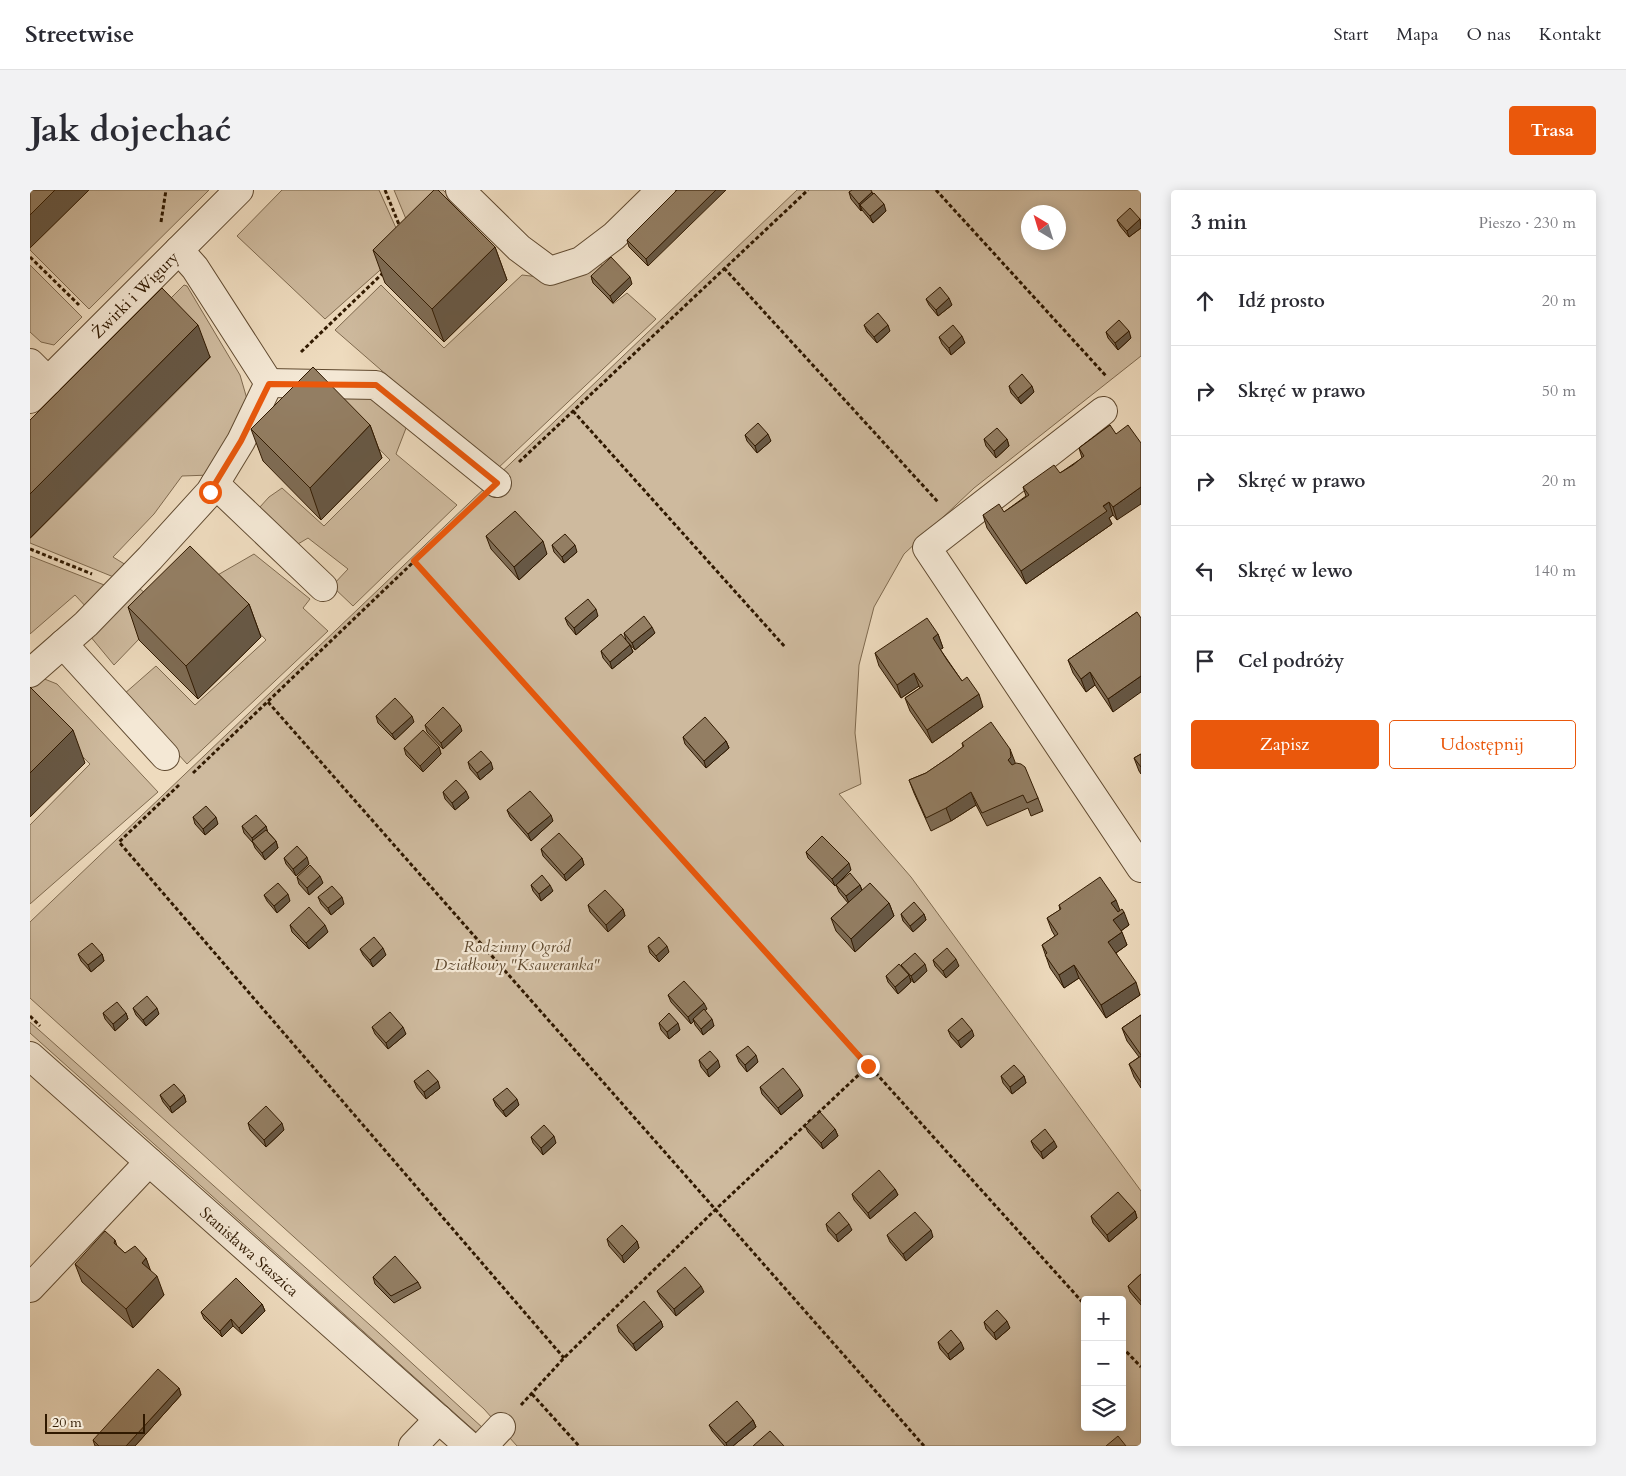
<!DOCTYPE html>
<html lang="pl">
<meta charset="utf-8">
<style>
body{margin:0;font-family:Cardo,serif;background:#f2f2f3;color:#2b2b33}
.controls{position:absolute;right:15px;bottom:15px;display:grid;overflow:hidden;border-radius:5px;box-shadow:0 2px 12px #0003}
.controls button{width:45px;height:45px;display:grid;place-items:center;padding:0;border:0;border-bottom:1px solid #e1e1e2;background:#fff;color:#2b2b33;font:25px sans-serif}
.compass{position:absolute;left:991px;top:15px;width:45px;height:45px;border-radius:50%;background:#fff;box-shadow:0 2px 12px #0003;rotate:322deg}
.scale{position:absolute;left:15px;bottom:12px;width:100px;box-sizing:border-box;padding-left:5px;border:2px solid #301900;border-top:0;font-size:14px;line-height:18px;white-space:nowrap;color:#301900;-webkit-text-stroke:4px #f4e8d5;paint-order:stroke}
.stop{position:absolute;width:15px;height:15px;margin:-11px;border:4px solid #ea580c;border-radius:50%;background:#fff}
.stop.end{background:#ea580c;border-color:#fff;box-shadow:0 1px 5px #0008}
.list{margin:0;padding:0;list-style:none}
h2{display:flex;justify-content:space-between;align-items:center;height:65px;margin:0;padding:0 20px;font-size:21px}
h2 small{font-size:16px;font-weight:400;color:#7c7c81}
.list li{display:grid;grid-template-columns:32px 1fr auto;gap:15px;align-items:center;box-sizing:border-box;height:90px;padding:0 20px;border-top:1px solid #e1e1e2}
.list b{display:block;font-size:19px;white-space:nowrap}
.list em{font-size:16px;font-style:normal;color:#7c7c81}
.actions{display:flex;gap:10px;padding:15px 20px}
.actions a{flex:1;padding:11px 0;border:1px solid #ea580c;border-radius:5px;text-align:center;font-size:18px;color:#ea580c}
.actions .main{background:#ea580c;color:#fff}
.icon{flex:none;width:28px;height:28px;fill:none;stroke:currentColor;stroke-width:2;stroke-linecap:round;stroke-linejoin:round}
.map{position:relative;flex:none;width:1111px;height:1256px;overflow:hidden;border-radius:5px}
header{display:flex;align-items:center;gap:30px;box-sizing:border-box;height:70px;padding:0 25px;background:#fff;border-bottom:1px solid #e1e1e2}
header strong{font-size:24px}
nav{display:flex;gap:28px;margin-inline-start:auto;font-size:18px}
.intro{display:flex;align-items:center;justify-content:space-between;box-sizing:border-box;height:120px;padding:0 30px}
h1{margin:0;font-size:35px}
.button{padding:12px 22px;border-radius:5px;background:#ea580c;color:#fff;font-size:18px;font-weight:700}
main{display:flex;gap:30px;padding:0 30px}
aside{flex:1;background:#fff;border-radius:5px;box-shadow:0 2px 12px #0003}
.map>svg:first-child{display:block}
.green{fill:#ceba9e;stroke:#7f6a4f;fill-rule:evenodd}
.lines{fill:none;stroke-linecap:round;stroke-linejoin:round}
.minor-casing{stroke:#604a30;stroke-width:30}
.path{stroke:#301900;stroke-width:3;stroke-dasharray:4 2.5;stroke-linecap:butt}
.minor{stroke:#f4e8d5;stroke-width:28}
.wall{fill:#7e6c55;stroke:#301900}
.shaded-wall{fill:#675845;stroke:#301900}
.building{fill:#937e63;stroke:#301900}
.route{stroke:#ea580c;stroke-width:6}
.labels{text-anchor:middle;stroke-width:4.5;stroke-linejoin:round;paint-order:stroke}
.street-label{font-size:16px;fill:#301900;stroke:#f4e8d5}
.park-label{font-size:16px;font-style:italic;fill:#5f492f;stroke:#f4e8d5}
</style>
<header>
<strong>Streetwise</strong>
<nav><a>Start</a><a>Mapa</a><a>O nas</a><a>Kontakt</a></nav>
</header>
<div class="intro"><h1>Jak dojechać</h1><a class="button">Trasa</a></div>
<main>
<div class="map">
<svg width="1111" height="1256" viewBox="0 0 1111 1256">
<rect width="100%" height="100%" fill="#eedbbe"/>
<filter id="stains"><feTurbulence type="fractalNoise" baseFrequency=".004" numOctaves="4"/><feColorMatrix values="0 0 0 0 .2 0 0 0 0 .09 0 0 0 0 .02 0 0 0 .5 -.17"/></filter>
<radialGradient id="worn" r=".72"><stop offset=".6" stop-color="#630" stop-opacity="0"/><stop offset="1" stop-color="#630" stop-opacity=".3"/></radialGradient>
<path class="green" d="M59 0H179L59 119 0 60V58Z
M252 0H349L375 58 295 129 207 46Z
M364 0H413L422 9 383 46Z
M767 0H1111V166L944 298 874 364 844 417 829 475 825 543 831 594 809 604 881 687 1111 1001V1256H487L454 1219 0 808V732ZM998 22H1028V52H998ZM1055 1110H1092V1237H1055Z
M560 70 574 76 561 89 583 114 597 103 626 129 466 280 305 140 351 95 414 158 492 85 518 88Z
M0 75 52 127 24 155 11 152 0 142Z
M154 95 157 96 210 185 217 209 181 285 152 286 124 324 83 367 101 378 91 390 0 353V349L181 167 144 130 108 141Z
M340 205 378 233 366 264 427 315 323 416 302 396 318 379 278 348 258 360 229 318 239 307 252 298 294 336 360 270 297 206Z
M224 364 280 409 273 418 298 441 157 574 94 504 126 476 165 515 236 450 179 390Z
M0 366 82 398 59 420 45 405 0 444Z
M109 398 136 421 84 475 60 446Z
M12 488 27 494 128 602 0 714V635L60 574 0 515V496Z
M0 832 349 1143 454 1239 448 1244 0 843Z"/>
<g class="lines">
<defs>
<g id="minor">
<path d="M430 0 489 58 520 81 551 71 584 46 631 0"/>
<path d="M0 173 18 191"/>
<path d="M239 193 346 195 467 293"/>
<path id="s1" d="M0 209 209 0"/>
<path d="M1073 221 897 358 1111 678"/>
<path d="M185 294 293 397"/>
<path d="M33 454 135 566"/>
<path d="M0 483 56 434 120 368 180 302 211 251 239 193 165 78 149 60"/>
<path id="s2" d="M0 866 439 1256"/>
<path d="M0 1098 119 972"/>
<path d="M383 1256 409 1229"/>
<path d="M453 1256 471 1237"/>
</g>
</defs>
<use href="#minor" class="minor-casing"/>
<path class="path" d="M355 0 370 37
M906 0 1077 187
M131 32 136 0
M0 67 49 115
M694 78 908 312
M271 162 355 81
M543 221 755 457
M489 272 778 0
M0 359 62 384
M384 371 1055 1115
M238 512 894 1256
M163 583 444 314
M149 595 89 652 534 1168
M0 826 10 836
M1092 1157 1111 1177
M502 1204 549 1256
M491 1215 534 1168 686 1019 838 876"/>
<use href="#minor" class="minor"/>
</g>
<path class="wall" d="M647 0 618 76 599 57 597 50Z
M819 2 843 4 856 21 843 33 832 20 831 21 821 9Z
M1110 29 1111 38 1099 47 1090 36 1087 30Z
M465 57 477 90 414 152 355 93 343 60Z
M561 86 602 94 583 113 563 93Z
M896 109 922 115 908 126 899 115Z
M834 135 860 141 847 153 837 142Z
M1076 142 1101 148 1088 160 1078 148Z
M909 147 935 153 921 165 912 154Z
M979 196 1004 202 991 214 981 203Z
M340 235 352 268 291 330 233 271 221 239Z
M1080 235 1087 330 1083 325 1079 328 1082 334 996 394 957 338 953 325 974 322 996 306 993 297 1030 283 1052 268 1049 258Z
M715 245 741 251 727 263 717 251Z
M954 249H977L979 256 966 268 956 256Z
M456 346 517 364 489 390 461 359Z
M522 355 547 362 534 373 524 362Z
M219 414 231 447 168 509 109 450 98 417Z
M1107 422 1083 522 1065 495 1056 502 1043 483 1038 470Z
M568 426 546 445 538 435 535 428Z
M594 443H625L605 460 596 450Z
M908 444 913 458 910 459 932 491 953 517 902 553 880 521 875 508 890 498 889 496 871 508 849 476 845 463Z
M600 455 603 462 582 479 573 468 571 461Z
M346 526 384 532 365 550 348 533Z
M395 535 432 541 413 559 397 542Z
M653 547 696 551 699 558 676 578 655 554Z
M932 553 985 573 1008 608 1013 621 1001 626 998 618 957 636 946 615 921 631 901 641 884 603 879 590 896 583 921 566 933 557Z
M409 557 411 564 393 582 376 565 374 558Z
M1111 564V584L1109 581 1104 568Z
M438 572 463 579 450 590 440 579Z
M413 602 439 608 425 620 415 609Z
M477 620 523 631 501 651 480 627Z
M163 627 188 634 175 645 165 634Z
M212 636H236L237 641 246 651 248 658 235 670 225 658 223 653 214 643Z
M511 659 552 668 554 675 536 691 513 666Z
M776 662 821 680 805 696 778 668Z
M254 668 279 674 266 686 256 674Z
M267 687 293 693 279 705 269 694Z
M501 695 523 701 511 711 503 701Z
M806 695H830L832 700 859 713 864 726 825 762 806 741 801 728 818 713 809 702Z
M234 705 260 711 247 723 237 711Z
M288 707 314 714 301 725 291 714Z
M558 715 593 719 595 726 578 742 560 722Z
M1029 715 1090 721 1099 735 1091 741 1097 755 1086 763 1110 805 1076 828 1049 788 1034 798 1020 778 1012 755 1025 746 1022 741 1017 728 1030 720Z
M871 724H894L896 730 883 742 873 731Z
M260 735 298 742 279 759 262 742Z
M618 756 639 762 629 772 620 763Z
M330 759 356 765 343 777 333 765Z
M48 764H72L74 771 61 782 51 771Z
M903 770 929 776 916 788 905 776Z
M871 775 897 781 884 793 880 788 881 792 868 804 858 792 856 786 873 779Z
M638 805 677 819 675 821 684 836 673 845 665 835 664 831 661 834 641 812Z
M103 818 129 824 116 836 106 825Z
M73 823H96L98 829 85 841 75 829Z
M1111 825V898L1104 887 1099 874 1109 867 1097 851 1092 838Z
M629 833 650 840 639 849 631 840Z
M342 837 376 844 358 859 345 844Z
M918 840 944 846 931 858 921 847Z
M706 865 728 872 717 882 709 872Z
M669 870 690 877 679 887 671 877Z
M971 886H994L996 893 982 904 973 893Z
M384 891 410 898 396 909 387 898Z
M730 897 773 906 751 925 732 904Z
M130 905H154L156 912 142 923 133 912Z
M463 909 489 915 476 927 466 916Z
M218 933 254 940 236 957 220 940Z
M775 936 805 939 808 946 793 959 778 942Z
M501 947 526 953 513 965 503 953Z
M1001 951 1027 957 1013 969 1004 958Z
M865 999 868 1005 840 1029 824 1010 822 1004Z
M1105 1021 1107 1028 1079 1052 1063 1033 1061 1026Z
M796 1034 822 1040 808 1052 798 1041Z
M857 1045 903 1047 876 1071 860 1052Z
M577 1049 607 1051 609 1058 594 1073 579 1056Z
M85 1050 87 1056 95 1063 116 1068 120 1081 134 1105 103 1138 52 1092 45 1074Z
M1111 1084V1115L1100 1102 1098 1096Z
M343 1087 388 1092 391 1098 364 1113 345 1094Z
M627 1101 674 1102 646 1126 630 1107Z
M232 1114 235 1121 212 1144 203 1136 192 1147 174 1129 171 1122Z
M631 1131 633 1137 606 1161 589 1142 587 1135Z
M954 1132 980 1138 966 1150 956 1139Z
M908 1152 934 1159 920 1170 910 1159Z
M149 1198 151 1205 105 1256H65L63 1250Z
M723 1230 726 1237 703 1256H695L682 1241 679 1235Z"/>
<path class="shaded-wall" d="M25 0H59L0 58V25Z
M686 0H696L618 76 616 69Z
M842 2 845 9 830 15 832 20 831 21 829 14Z
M854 14 856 21 843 33 840 26Z
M1110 29 1111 38 1099 47 1097 41Z
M465 57 477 90 414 152 402 119Z
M600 87 602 94 583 113 580 106Z
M919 108 922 115 908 126 906 120Z
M168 135 180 167 0 348V304Z
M858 135 860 141 847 153 844 147Z
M1099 141 1101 148 1088 160 1085 153Z
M932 146 935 153 921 165 919 158Z
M1002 196 1004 202 991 214 988 208Z
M340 235 352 268 291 330 280 298Z
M738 244 741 251 727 263 725 256Z
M977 249 979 256 966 268 964 261Z
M1111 297V314L1087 330 1083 317Z
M1079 312 1083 325 1079 328 1082 334 996 394 991 381Z
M513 351 517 364 489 390 484 377Z
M545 355 547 362 534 373 532 367Z
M219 414 231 447 168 509 156 476Z
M566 419 568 426 546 445 544 438Z
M622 437 625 443 605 460 602 453Z
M908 444 913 458 908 461 903 448Z
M600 455 603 462 582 479 580 472Z
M1060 482 1065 495 1056 502 1051 489Z
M884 483 889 496 871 508 867 495Z
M1111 486V502L1083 522 1078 509Z
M949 504 953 517 902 553 897 540Z
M382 526 384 532 365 550 362 544Z
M430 535 432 541 413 559 411 553Z
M43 540 55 573 0 627V583Z
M696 551 699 558 676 578 674 571Z
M409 557 411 564 393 582 390 576Z
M980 559 985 572 986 581 978 570Z
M461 572 463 579 450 590 447 583Z
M436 601 439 608 425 620 422 613Z
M941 602 946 615 921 631 916 618Z
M521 625 523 631 501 651 498 644Z
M186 627 188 634 175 645 173 639Z
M236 636 238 643 224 654 222 648Z
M246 651 248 658 235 670 232 663Z
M277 667 279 674 266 686 263 679Z
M552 668 554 675 536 691 534 685Z
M819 673 821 680 805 696 802 689Z
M290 686 293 693 279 705 277 698Z
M520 695 523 701 511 711 509 704Z
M830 695 832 701 819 713 816 706Z
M258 704 260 711 247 723 244 716Z
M312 707 314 714 301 725 298 718Z
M1086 710 1091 723 1086 726 1081 713Z
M859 713 864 726 825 762 821 749Z
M593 719 595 726 578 742 576 735Z
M1094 722 1099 735 1088 743 1083 730Z
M894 724 896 730 883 742 880 736Z
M295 735 298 742 279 759 276 753Z
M1092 742 1097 755 1083 765 1078 752Z
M637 756 639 762 629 772 626 766Z
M353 758 356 765 343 777 340 770Z
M72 764 74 771 61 782 58 775Z
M926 769 929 776 916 788 913 781Z
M895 774 897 781 884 793 881 786Z
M1044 775 1049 788 1034 798 1029 785Z
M879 785 881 792 868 804 865 797Z
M1106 792 1110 805 1076 828 1071 815Z
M674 813 677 819 664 831 663 829 664 831 661 834 658 827Z
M127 818 129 824 116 836 113 830Z
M96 823 98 829 85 841 83 834Z
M682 829 684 836 673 845 671 839Z
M648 833 650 840 639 849 637 842Z
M373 837 376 844 358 859 356 853Z
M942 840 944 846 931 858 928 851Z
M726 865 728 872 717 882 715 875Z
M688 870 690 877 679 887 677 880Z
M994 886 996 893 982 904 980 897Z
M408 891 410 898 396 909 394 902Z
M770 899 773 906 751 925 748 918Z
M154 905 156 912 142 923 140 917Z
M487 909 489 915 476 927 473 921Z
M252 933 254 940 236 957 234 950Z
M805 939 808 946 793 959 791 953Z
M524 946 526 953 513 965 511 958Z
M1024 951 1027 957 1013 969 1011 962Z
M865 999 868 1005 840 1029 838 1023Z
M1105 1021 1107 1028 1079 1052 1077 1045Z
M819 1034 822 1040 808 1052 806 1045Z
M901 1040 903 1047 876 1071 873 1064Z
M607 1051 609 1058 594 1073 592 1066Z
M116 1068 123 1087 112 1073Z
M127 1086 134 1105 103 1138 96 1119Z
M671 1096 674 1102 646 1126 644 1119Z
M232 1114 235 1121 212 1144 209 1138Z
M201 1129 203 1136 192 1147 190 1141Z
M631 1131 633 1137 606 1161 603 1154Z
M977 1131 980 1138 966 1150 964 1143Z
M931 1152 934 1159 920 1170 918 1164Z
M149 1198 151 1205 105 1256H96Z
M723 1230 726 1237 703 1256H697L696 1253Z"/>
<path class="building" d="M0 0H25L0 25Z
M404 0H408L465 57 402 119 343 60Z
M647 0H686L616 69 597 50Z
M822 0H841L842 2 829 14 819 2Z
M844 3 854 14 840 26 830 15Z
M1100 18 1110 29 1097 41 1087 30Z
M581 67 600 87 580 106 561 86Z
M910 97 919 108 906 120 896 109Z
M132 98 168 135 0 304V230Z
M848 123 858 135 844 147 834 135Z
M1089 130 1099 141 1085 153 1076 142Z
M923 135 932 146 919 158 909 147Z
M283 177 340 235 280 298 221 239Z
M992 184 1002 196 988 208 979 196Z
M728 233 738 244 725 256 715 245Z
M1080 235 1086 244 1098 235 1111 253V297L1083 317 1079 312 1073 316 1077 321 991 381 953 325 969 314 974 322 999 305 993 297 1024 275 1030 283 1043 275 1054 266 1049 258Z
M967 238 977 249 964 261 954 249Z
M485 321 513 351 484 377 456 346Z
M535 344 545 355 532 367 522 355Z
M160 356 219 414 156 476 98 417Z
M558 409 566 419 544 438 535 428Z
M1107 422 1111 428V486L1078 509 1060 482 1051 489 1038 470Z
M614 426 622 437 602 453 594 443Z
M897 428 908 444 903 448 917 470 932 491 937 487 949 504 897 540 875 508 893 496 888 489 884 483 867 495 845 463Z
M591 444 600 455 580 472 571 461Z
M0 497 43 540 0 583Z
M365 508 382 526 362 544 346 526Z
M413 517 430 535 411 553 395 535Z
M675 527 696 551 674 571 653 547Z
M961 532 980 559 981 567 978 570 982 575 986 573 991 574 995 577 1008 608 997 613 993 605 952 623 941 602 916 618 896 628 879 590 896 583 921 566 934 556 932 553Z
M393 540 409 557 390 576 374 558Z
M451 561 461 572 447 583 438 572Z
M1111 564V577L1104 568Z
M426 590 436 601 422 613 413 602Z
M500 601 521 625 498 644 477 620Z
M176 616 186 627 173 639 163 627Z
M226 625 236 636 222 648 212 636Z
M236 640 246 651 232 663 222 651Z
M529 643 552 668 534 685 511 659Z
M792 646 819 673 802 689 776 662Z
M267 656 277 667 263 679 254 668Z
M280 675 290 686 277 698 267 687Z
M820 683 830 695 816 706 806 695Z
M512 685 520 695 509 704 501 695Z
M1070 687 1086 710 1081 713 1088 722 1092 719 1094 722 1083 730 1092 742 1078 752 1106 792 1071 815 1044 775 1029 785 1015 765 1017 763 1012 755 1028 744 1017 728 1031 719 1029 715Z
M248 693 258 704 244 716 234 705Z
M840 693 859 713 821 749 801 728Z
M302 696 312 707 298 718 288 707Z
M575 700 593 719 576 735 558 715Z
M884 712 894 724 880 736 871 724Z
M279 717 295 735 276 753 260 735Z
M344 747 353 758 340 770 330 759Z
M629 747 637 756 626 766 618 756Z
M62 753 72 764 58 775 48 764Z
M917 758 926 769 913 781 903 770Z
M885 763 895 774 881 786 871 775Z
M869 774 879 785 865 797 856 786Z
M654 791 674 813 658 827 638 805Z
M117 806 127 818 113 830 103 818Z
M87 812 96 823 83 834 73 823Z
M674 819 682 829 671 839 663 829Z
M360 822 373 837 356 853 342 837Z
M639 823 648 833 637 842 629 833Z
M1111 825V865L1092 838Z
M932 828 942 840 928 851 918 840Z
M718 856 726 865 715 875 706 865Z
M680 861 688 870 677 880 669 870Z
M1111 866V892L1099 874Z
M984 875 994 886 980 897 971 886Z
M753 878 770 899 748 918 730 897Z
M398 880 408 891 394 902 384 891Z
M144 894 154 905 140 917 130 905Z
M477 898 487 909 473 921 463 909Z
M236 916 252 933 234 950 218 933Z
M790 922 805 939 791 953 775 936Z
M514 935 524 946 511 958 501 947Z
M1015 939 1024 951 1011 962 1001 951Z
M849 980 865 999 838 1023 822 1004Z
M1088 1002 1105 1021 1077 1045 1061 1026Z
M809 1022 819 1034 806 1045 796 1034Z
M885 1022 901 1040 873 1064 857 1045Z
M592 1035 607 1051 592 1066 577 1049Z
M75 1041 85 1050 84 1053 95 1063 105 1056 116 1068 112 1073 127 1086 96 1119 45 1074Z
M365 1066 388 1092 361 1106 343 1087Z
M655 1077 671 1096 644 1119 627 1101Z
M1111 1084V1111L1098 1096Z
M206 1088 232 1114 209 1138 201 1129 190 1141 171 1122Z
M614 1111 631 1131 603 1154 587 1135Z
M967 1120 977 1131 964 1143 954 1132Z
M921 1140 931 1152 918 1164 908 1152Z
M128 1179 149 1198 96 1256H69L63 1250Z
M707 1211 723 1230 696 1253 679 1235Z
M740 1241 754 1256H723Z
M1088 1246 1096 1256H1076Z"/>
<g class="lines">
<path class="route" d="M180 302 211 251 239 194 346 195 467 293 384 371 838 876"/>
</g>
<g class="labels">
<g class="street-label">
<text dy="6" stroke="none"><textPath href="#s1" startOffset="148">Żwirki i Wigury</textPath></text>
<text dy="6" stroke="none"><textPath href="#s2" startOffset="294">Stanisława Staszica</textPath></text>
</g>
<g class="park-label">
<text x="487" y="762">Rodzinny Ogród<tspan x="487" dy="18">Działkowy "Ksaweranka"</tspan></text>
</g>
</g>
<rect width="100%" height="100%" filter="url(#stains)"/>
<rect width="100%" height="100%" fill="url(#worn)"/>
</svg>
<div class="controls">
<button>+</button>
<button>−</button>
<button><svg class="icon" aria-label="layers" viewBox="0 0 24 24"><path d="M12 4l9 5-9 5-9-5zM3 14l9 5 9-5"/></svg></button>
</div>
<svg class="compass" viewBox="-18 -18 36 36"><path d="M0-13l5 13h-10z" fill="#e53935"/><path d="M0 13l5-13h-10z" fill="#7c7c81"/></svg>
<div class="scale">20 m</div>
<div class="stop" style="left:180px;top:302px"></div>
<div class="stop end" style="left:838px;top:876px"></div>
</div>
<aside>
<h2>3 min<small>Pieszo · 230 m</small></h2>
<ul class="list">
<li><svg class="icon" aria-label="ahead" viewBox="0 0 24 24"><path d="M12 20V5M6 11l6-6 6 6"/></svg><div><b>Idź prosto</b></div><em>20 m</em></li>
<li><svg class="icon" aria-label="right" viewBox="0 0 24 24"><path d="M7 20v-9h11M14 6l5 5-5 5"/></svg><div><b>Skręć w prawo</b></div><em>50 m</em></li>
<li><svg class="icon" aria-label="right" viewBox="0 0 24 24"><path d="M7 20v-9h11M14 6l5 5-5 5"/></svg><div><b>Skręć w prawo</b></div><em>20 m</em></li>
<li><svg class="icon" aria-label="left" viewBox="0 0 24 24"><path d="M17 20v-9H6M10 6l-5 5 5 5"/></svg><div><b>Skręć w lewo</b></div><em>140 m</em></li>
<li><svg class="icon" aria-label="arrive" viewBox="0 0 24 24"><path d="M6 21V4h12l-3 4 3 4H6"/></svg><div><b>Cel podróży</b></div></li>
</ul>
<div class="actions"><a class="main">Zapisz</a><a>Udostępnij</a></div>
</aside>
</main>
